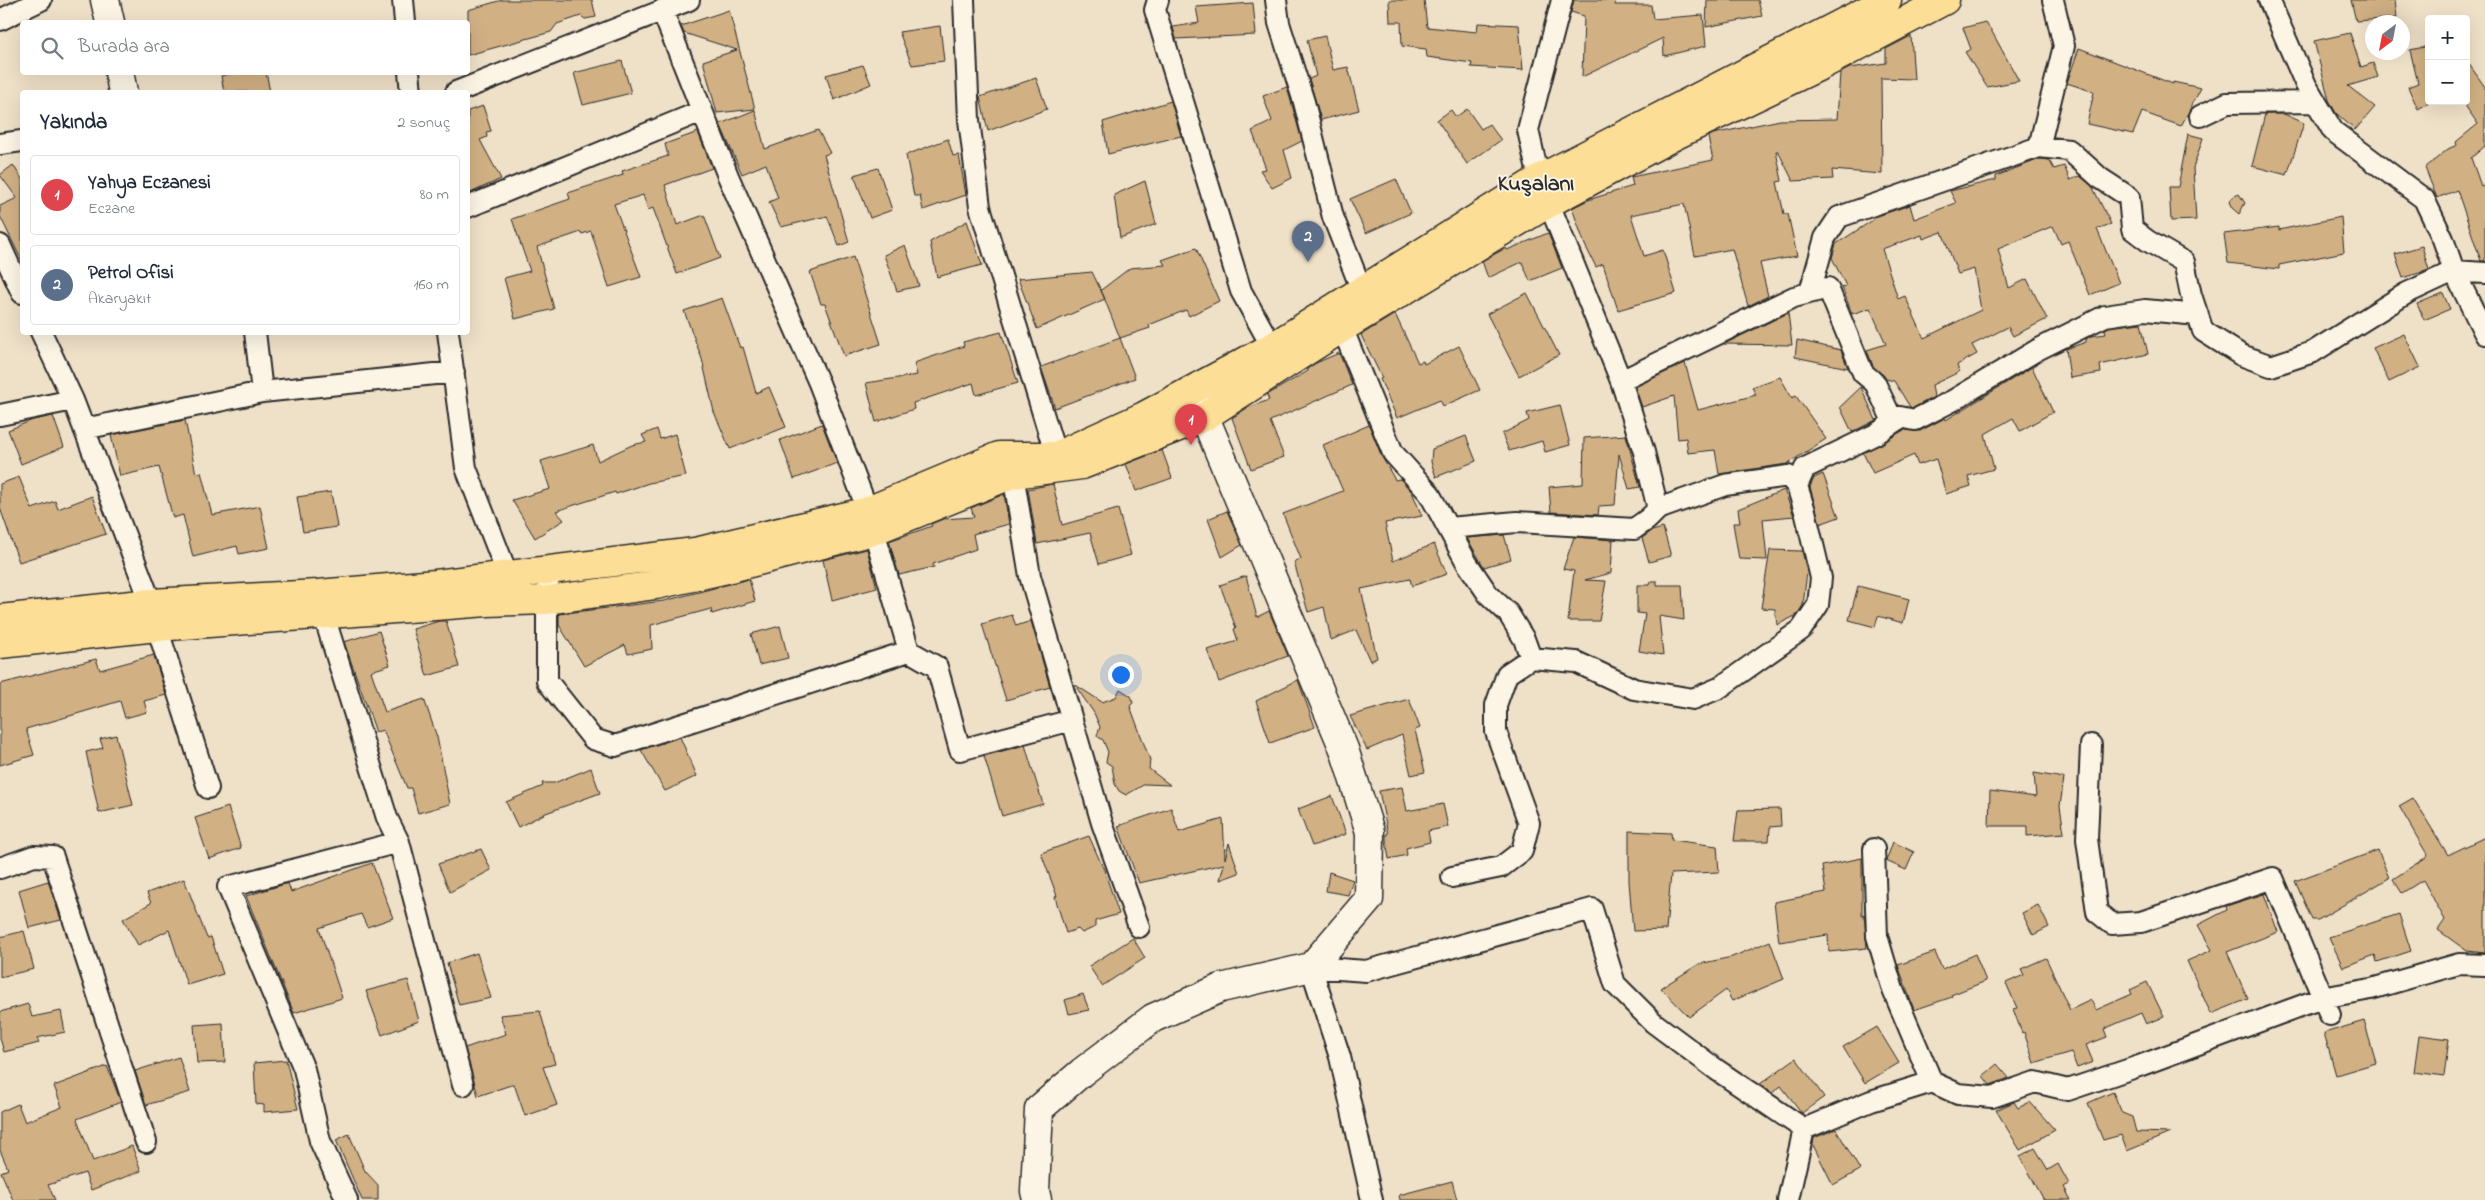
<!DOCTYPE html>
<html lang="tr">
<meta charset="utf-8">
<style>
body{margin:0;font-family:"Indie Flower",sans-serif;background:#f2f2f3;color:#1f2937}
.controls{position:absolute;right:15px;top:15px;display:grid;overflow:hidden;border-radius:5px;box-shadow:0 5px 20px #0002}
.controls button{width:45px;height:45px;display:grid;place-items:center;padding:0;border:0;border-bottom:1px solid #e0e1e3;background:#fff;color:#1f2937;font:25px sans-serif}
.compass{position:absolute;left:2365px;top:15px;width:45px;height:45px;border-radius:50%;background:#fff;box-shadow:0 5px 20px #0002;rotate:212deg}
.you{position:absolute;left:1120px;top:674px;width:18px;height:18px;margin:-12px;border:4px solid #fff;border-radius:50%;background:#1a73e8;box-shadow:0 0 0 8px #1a73e833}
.badge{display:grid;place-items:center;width:32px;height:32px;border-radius:50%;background:#d93025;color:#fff;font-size:16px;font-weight:700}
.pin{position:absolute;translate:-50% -41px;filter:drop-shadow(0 1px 2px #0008)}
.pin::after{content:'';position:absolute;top:26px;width:18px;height:15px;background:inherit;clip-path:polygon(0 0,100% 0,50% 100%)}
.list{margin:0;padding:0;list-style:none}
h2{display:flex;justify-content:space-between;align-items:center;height:65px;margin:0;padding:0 20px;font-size:21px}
h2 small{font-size:16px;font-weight:400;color:#747a83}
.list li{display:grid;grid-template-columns:32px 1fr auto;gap:15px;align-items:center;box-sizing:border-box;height:80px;margin:0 10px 10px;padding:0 10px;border:1px solid #e0e1e3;border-radius:5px}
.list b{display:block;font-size:19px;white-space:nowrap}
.list p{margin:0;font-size:16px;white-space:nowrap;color:#747a83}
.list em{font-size:16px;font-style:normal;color:#747a83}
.icon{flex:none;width:28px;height:28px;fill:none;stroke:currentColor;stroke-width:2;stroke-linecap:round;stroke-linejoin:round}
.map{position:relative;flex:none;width:2485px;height:1200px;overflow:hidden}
.search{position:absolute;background:#fff;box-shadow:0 5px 20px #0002;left:20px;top:20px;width:450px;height:55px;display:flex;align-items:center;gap:12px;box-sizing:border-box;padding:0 18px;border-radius:5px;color:#747a83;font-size:19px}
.panel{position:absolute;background:#fff;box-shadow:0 5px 20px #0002;left:20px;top:90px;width:450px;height:245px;border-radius:5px}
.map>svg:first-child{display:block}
.building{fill:#d1b084;stroke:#2b2b2b;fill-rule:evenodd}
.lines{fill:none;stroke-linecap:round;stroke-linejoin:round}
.street-casing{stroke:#2b2b2b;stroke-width:24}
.secondary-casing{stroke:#2b2b2b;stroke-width:31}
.highway-casing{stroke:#2b2b2b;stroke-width:31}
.street{stroke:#fcf5e5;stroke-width:20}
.secondary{stroke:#fcf5e5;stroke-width:28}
.highway{stroke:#fdde96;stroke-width:28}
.labels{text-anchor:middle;stroke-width:4;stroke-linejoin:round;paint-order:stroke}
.quarter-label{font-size:22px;font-weight:bold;fill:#2b2b2b;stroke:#fcf5e5}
</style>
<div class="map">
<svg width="2485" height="1200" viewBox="0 0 2485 1200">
<rect width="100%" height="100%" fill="#efe0c8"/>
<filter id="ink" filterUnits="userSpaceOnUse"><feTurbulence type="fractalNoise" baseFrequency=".02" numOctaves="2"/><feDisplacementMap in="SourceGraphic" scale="10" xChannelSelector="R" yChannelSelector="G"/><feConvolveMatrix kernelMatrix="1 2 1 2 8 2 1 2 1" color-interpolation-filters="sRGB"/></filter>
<g filter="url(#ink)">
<path class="building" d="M502 0H592L596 17 585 19 581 16 557 24 551 32 468 55V10Z
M1389 0H1424L1427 27 1477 32 1478 23 1519 25 1523 70 1471 67 1472 63 1427 57 1426 49 1402 46 1401 22H1390Z
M1574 0H1616L1615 5H1651L1653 19 1703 15 1706 46 1664 56 1663 38 1582 77 1584 16 1571 12Z
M1707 0H1758L1762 16 1706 27Z
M2351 0H2395L2397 18 2356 21Z
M1253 3 1256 35 1176 39 1173 27 1199 23 1196 7Z
M729 10 755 109 717 113 703 61 737 50 684 33 681 26Z
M1985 22 1991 30 2019 81 1987 87 1965 52 1971 49 1963 28Z
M940 26 944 61 912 65 899 32Z
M2350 33 2361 67 2373 63 2378 77 2348 86 2375 107 2355 130 2336 113 2329 100 2314 41Z
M1325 36 1333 70 1348 67 1359 110 1321 120 1309 79 1316 76 1307 40Z
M1911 36 1914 79 1881 78 1882 174 1832 170 1833 179 1793 181 1778 151H1776L1782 181 1777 182 1784 214H1788L1797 256 1760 263 1768 296 1748 306 1732 249 1695 256 1684 204 1631 215 1644 256 1663 250 1676 293 1618 310 1603 264 1596 267 1585 245 1572 208 1588 200 1633 186 1631 177 1713 160 1708 137 1713 134 1780 120 1837 119 1840 73 1850 68 1886 63V49Z
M2429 46V103L2418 109 2408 87 2418 83 2410 50Z
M2079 48 2173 84V82L2201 88 2181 126 2142 112 2133 134 2087 124 2094 92 2067 83Z
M2466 60 2485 87V146L2471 158 2481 186 2485 184V261H2481L2457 190 2437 198 2425 168 2448 149 2457 145 2456 142 2478 124 2466 107Z
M622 61 631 93 583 105 574 73Z
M863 65 871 84 834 100 826 75Z
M237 72H266L270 92H224L221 76Z
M1036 78 1047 109 988 131 980 97Z
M1287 87 1302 141 1284 150 1292 178 1272 188 1260 170 1266 169 1252 131 1272 121 1263 96Z
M1171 101 1181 136 1108 154 1103 122Z
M483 106 491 131 486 132 487 137 480 140 501 179 468 194V111Z
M1467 109 1481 129 1489 124 1501 140 1467 164 1437 120 1451 110 1456 117Z
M755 110 765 149 818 130 830 153 824 155 849 242 839 246 827 216 781 227 769 202 778 198 766 164 742 174 720 124Z
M2265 114H2284L2304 123 2287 175 2252 166Z
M698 132 712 168 665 185 677 225 704 215 720 258 677 274 653 208 648 210 643 195 614 204 641 277 609 287 591 231 582 234 581 232 537 247 554 309 515 319 504 278 530 271 512 219 570 199 568 193 623 175 622 171 668 156 665 144Z
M2188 134 2203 138 2193 168 2196 220 2171 221 2169 187H2178Z
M948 139 953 156 959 155 966 195 923 210 920 196H914L906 155Z
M2040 159 2049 160 2054 169 2064 166 2070 180 2080 176 2092 186 2111 224 2097 229 2119 283 2090 295 2068 241 2061 244 2053 226 1998 249 2009 288 2027 279 2047 319 2013 336 2008 327 1972 345 1977 354 1957 365 1959 372 1932 385 1934 397 1913 408 1910 407 1894 381 1886 379 1873 366 1867 350 1886 344 1870 308 1852 314 1842 287 1846 286 1832 258 1836 244 1873 220 1872 218 1910 205 1914 219 1956 203 1950 191 1996 180V176ZM1942 232 1958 274 1974 269 1981 310 1924 338 1905 296 1898 299 1882 249 1922 235 1923 239Z
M13 165 22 179V261L0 216V206L17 198 0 175Z
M878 168 892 210 870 218 854 175Z
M1396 179 1411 213 1366 233 1350 199Z
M1145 181 1156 224 1120 238 1114 195Z
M2239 194 2245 203 2239 214 2232 208 2229 202 2233 197Z
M2341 217 2344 252 2279 265V269L2228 263 2224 234 2279 227V230Z
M967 221 982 265 937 277 930 242Z
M1548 233 1562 268 1530 281 1522 262 1488 278 1482 261 1506 248 1507 250Z
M905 245 919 286 897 291 884 255Z
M2422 246 2429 270 2403 278 2395 254Z
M1196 248 1219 301 1189 316 1186 310 1149 325 1150 328 1120 338 1101 290 1130 268 1165 265 1162 260Z
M853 257 881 344 844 356 825 304H821L810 272Z
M1092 272 1105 299 1037 329 1018 279Z
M1527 293 1559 355 1519 376 1487 314Z
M2443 293 2450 309 2424 320 2417 304Z
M722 298 740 348 743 347 756 393 769 387 786 427 730 449 714 412 702 359 684 311Z
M1788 313 1792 345 1724 344Z
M1395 314 1418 363 1423 361 1424 364 1459 346 1480 390 1443 406 1440 400 1397 418 1380 379 1382 378 1361 335Z
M2141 323 2148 354 2100 365 2101 373 2070 378 2066 349 2086 342V339L2091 336 2106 334 2105 329 2109 327Z
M1001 332 1018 383 976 395 973 383 913 403 914 409 876 422 866 383 917 375 914 363 964 346 963 342Z
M2404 334 2420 367 2389 382 2373 348Z
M1120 338 1135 378 1055 408 1041 367Z
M1797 340 1841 350 1848 368 1795 357Z
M1339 353 1352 385 1270 421 1284 457 1251 469 1232 418 1247 408 1269 400 1267 395 1308 371 1307 369 1316 363Z
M1685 363 1698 410 1756 395 1752 387 1780 377 1792 398 1796 396 1826 439 1787 464 1719 474 1715 450 1688 453 1686 438 1678 439 1674 396 1642 407 1635 387Z
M2032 367 2053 412 2020 431 2013 418 1985 434 1994 469 1968 476 1971 486 1946 494 1936 459 1918 465 1914 455 1873 473 1863 453 1904 430 1920 431 1945 418 1946 420Z
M1861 387 1876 420 1852 432 1840 407Z
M1560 405 1570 445 1545 452 1542 441 1509 451 1502 434 1529 420 1527 413Z
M53 416 64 447 21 464 8 430 33 420Z
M185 420 196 474 201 472 212 515 260 506 269 548 239 554 237 546 193 557 183 515 173 518 159 467 120 476 111 435Z
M822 424 837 463 794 479 780 440Z
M1369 425 1382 457 1395 480 1400 479 1412 492 1422 516 1385 523 1393 561 1434 544 1447 574 1412 586 1410 579 1361 589 1377 658 1370 661 1356 630 1331 640 1324 607 1308 612 1294 562 1301 559 1283 514 1343 491 1323 445Z
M657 429 660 439 675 434 686 476 649 483 616 494 615 492 556 511 564 520 535 538 512 500 550 489 541 461 593 445 598 461 632 445 646 442 642 435Z
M1626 435 1640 487 1629 489 1619 454 1615 505 1599 506 1598 515 1551 512 1549 487 1583 484 1584 438Z
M1466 436 1476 461 1436 477 1431 462 1432 449Z
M1162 450 1172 478 1136 491 1126 464Z
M1823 474 1839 517 1820 524 1810 487 1814 478Z
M19 477 32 509 55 501 58 509 92 496 106 534 19 562 0 508V484Z
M1053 484 1062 525 1118 509 1131 555 1099 564 1090 533 1037 544 1028 489Z
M1784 490 1794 516 1763 519 1767 560 1739 559 1733 523H1740L1738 509Z
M331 492 337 527 303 532 297 497Z
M1004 494 1009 524 973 534 976 549 933 564 934 567 899 575 889 541 932 526 931 524 943 519 974 517 971 508Z
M1227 511 1242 545 1222 557 1208 519Z
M1663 528 1671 556 1649 562 1642 538 1652 531Z
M1504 535 1511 559 1484 567 1467 538Z
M1574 537 1613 540 1611 573 1585 580 1606 581 1599 621H1568L1574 571 1563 569Z
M867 549 877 588 832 600 823 560Z
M1770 550 1802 551 1807 572 1803 605 1797 615 1777 625 1775 609 1761 608Z
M1246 576 1257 617 1269 611 1288 656 1219 682 1207 650 1238 641 1234 629 1236 628 1220 585Z
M749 579 755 601 712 614 711 609 651 625 652 649 628 654 625 645 584 666 559 625V614L664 601Z
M1651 581H1657V585H1682L1684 620 1659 616 1663 655 1639 651 1645 614 1637 613V585H1650Z
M1858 586 1909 599 1903 623 1878 616 1875 627 1849 620Z
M1012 615 1016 626 1031 621 1050 687 1006 700 982 624Z
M439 621H446L459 667 427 676 413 629Z
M780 626 788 658 759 665 751 634Z
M379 631 390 665 371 671 385 712 424 699 437 737 450 804 418 813 411 788H407L383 730 376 732 344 642Z
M154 655 166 695 144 701 147 712 125 718 120 701 26 729 34 755 0 765V684L96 659 100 670Z
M1298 680 1315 727 1270 743 1256 701Z
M1074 684 1102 702 1116 697 1120 689 1131 696 1133 703 1130 706 1150 760 1149 769 1170 785 1145 784 1126 795 1119 791 1115 784 1112 766 1106 762 1108 752 1103 740 1097 736 1100 727 1094 713Z
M1409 699 1420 728 1415 730 1425 772 1411 775 1402 735 1367 750 1350 716Z
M116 735 133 805 99 813 86 752 103 748 100 739Z
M680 737 697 776 665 791 641 750Z
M1025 745 1043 804 1002 816 984 756Z
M591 768 600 793 546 813 518 827 506 802 543 786 542 783H554Z
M2034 773 2064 778 2060 806 2064 833 2027 836V826H1989L1990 791 2036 797Z
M1402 787 1407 811 1443 804 1448 827 1428 831 1430 842 1406 848 1407 855 1389 859 1386 841V835L1388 834 1379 791Z
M1332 796 1346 834 1312 846 1298 809Z
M2413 798 2448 855 2485 837V953L2467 951 2438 930 2445 920 2423 880 2402 893 2393 879 2428 856 2399 806Z
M228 807 241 848 209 859 195 818Z
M1171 808 1179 832 1223 819 1225 859 1229 843 1239 873 1220 880 1224 864 1139 883 1118 826Z
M1780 809 1781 826 1770 827 1769 841H1734L1738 810Z
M1629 831 1671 833 1672 840 1717 846 1719 872 1671 874 1666 930 1633 931 1629 881Z
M1089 836 1104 870 1119 914 1095 921V927L1082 933 1078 929 1066 933 1055 897 1057 896 1041 853Z
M1893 842 1914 852 1906 870 1886 861Z
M481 849 491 870 450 892 438 864Z
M2378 850 2389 878 2318 920H2312L2295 881Z
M1862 858V915L1864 914 1867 948 1829 952 1828 935 1779 942 1774 902 1826 892 1822 866Z
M372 863 393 918 367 927 361 914 319 928 342 998 294 1013 246 896 288 883 291 892Z
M1329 872 1353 880 1348 895 1326 891Z
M184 879 207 938 211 937 223 974 187 985 169 930 138 945 123 919 151 903 147 893Z
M48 881 61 920 29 928 19 890Z
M2264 894 2278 932 2227 952 2248 999 2211 1014 2187 961 2212 950 2198 925 2227 910 2226 906Z
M2038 905 2049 927 2033 935 2022 913Z
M2399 914 2411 951 2377 962 2375 955 2343 967 2329 937Z
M24 931 34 969 0 977V937Z
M1133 938 1145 958 1102 986 1089 966Z
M1770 941 1784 979 1732 1001 1726 990 1689 1017 1661 988 1699 964 1732 957Z
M1935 952 1942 969 1975 954 1986 981 1951 995 1952 997 1914 1010 1898 965Z
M477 953 491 998 459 1005 447 963Z
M2046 958 2070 1010 2091 1000 2096 1010 2132 994 2130 990 2147 982 2164 1017 2146 1024 2141 1013 2104 1029 2107 1037 2086 1045 2093 1062 2077 1068 2071 1052 2034 1063 2024 1032 2022 1033 2013 1009 2017 1008 2006 983 2024 975 2021 969Z
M408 980 419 1021 382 1035 366 991Z
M1083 994 1089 1010 1069 1014 1065 1000Z
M28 1004 32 1017 61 1011 65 1032 37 1038 39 1043 4 1052 0 1038V1012Z
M540 1011 555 1064 543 1067 557 1105 525 1116 514 1084 478 1096 465 1048 506 1034 500 1015Z
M2364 1021 2376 1063 2336 1075 2324 1033Z
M223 1023 225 1062 197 1063 194 1025Z
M1877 1027 1899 1063 1865 1083 1843 1047Z
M2419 1035 2449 1039 2444 1076 2414 1072Z
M179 1057 190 1092 146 1105 135 1071Z
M1796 1058 1824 1097 1802 1113 1781 1086 1772 1093 1760 1084Z
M286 1060 298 1109 264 1112V1105L256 1104 254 1063Z
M1997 1064 2009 1078 1990 1085 1983 1076Z
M107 1066 121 1102 77 1119 93 1161 132 1146 141 1171 91 1190 85 1173 48 1185 55 1200H13L1 1172 8 1169 0 1150V1112L18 1104 25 1122 62 1107 54 1086Z
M2113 1092 2122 1113 2132 1117 2136 1132 2170 1133 2127 1151 2121 1135 2103 1140 2088 1103Z
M2014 1102 2018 1108 2030 1102 2055 1130 2020 1150 1996 1110Z
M1836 1129 1860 1170 1833 1185 1813 1145 1814 1138Z
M349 1134 365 1171 378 1185V1200H362L336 1140Z
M2035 1148 2048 1170 2058 1164 2069 1184 2064 1187 2071 1200H2044L2020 1156Z
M1452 1181 1457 1200H1400L1399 1195Z"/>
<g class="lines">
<defs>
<path id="street" d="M403 0 405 22
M964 0 969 120 980 207 1056 456
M1158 0 1155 10 1241 291 1272 347
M1276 0 1279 23 1304 102 1333 217 1362 291
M2053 0 2064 46 2039 147 2069 150 2100 178 2129 197 2132 229 2148 241 2184 262 2191 295 2203 331 2241 355 2271 366 2313 352 2407 293 2454 271 2485 273
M2269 0 2306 85 2333 131 2424 199 2443 239 2454 271 2485 334
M662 10 728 176 819 383 868 511 909 651 937 667 960 750 1072 720
M0 20 41 0
M409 72 411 92
M456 92 689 0
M2200 116 2227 103 2316 102
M0 144 22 141
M468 207 702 111
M0 245 22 293
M1810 292 1825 238 1839 217 2039 147
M1337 315 1393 453 1429 493 1467 563 1488 594 1508 613 1524 639 1531 658
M41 332 73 400 151 603
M255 332 262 392
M448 332 466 468 508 576
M1621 381 1794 297 1828 288 1863 373 1875 383 1890 415 1915 420 1952 401 2037 350 2105 316 2145 310 2198 315
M0 415 73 400
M84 429 262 392 454 372
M1005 464 1013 474 1030 576 1102 823 1139 927
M1797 486 1805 468 1876 434 1900 418
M1449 528 1517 522 1634 529 1648 519 1658 509 1644 452 1621 381 1539 179 1528 130 1562 0
M549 571 547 600V681L593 739 615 746 909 651
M320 603 387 818 399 842 463 1085
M157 627 208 788
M2091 745 2087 839 2097 912 2112 924 2141 922 2273 878 2330 1015
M1874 849 1877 936 1893 990 1932 1082
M0 868 34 856 53 857 146 1142
M1452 877 1501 867 1522 851 1529 823 1496 732V705L1507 674 1531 658 1576 662 1634 689 1693 699 1719 688 1801 630 1818 605 1821 578 1805 511 1797 486 1788 476 1725 485 1658 509
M347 1200 320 1141 304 1069 228 887 399 842
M1372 1200 1340 1057 1311 967 1366 971 1592 909 1615 984 1654 1023 1717 1070 1804 1129 1871 1101 1932 1082 1958 1094 1992 1097 2035 1082 2068 1090 2139 1066 2322 998 2371 989 2459 964 2485 965
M1788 1200 1804 1129"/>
<path id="secondary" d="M105 0 110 22
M119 72 123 92
M1037 1200 1035 1191 1039 1109 1082 1072 1153 1018 1221 988 1311 967 1369 899 1370 832 1344 749 1195 394"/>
<path id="highway" d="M0 619 151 603 318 594 436 584 695 552 868 511 999 456H1056L1144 416 1272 347 1539 179 1887 0
M0 644 157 627 487 602 547 600 656 585 727 569 873 531 1013 474 1082 465 1204 417 1342 328 1549 203 1674 136 1820 66 1945 0"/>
</defs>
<use href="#street" class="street-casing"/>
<use href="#secondary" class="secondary-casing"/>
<use href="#highway" class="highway-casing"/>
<use href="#street" class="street"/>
<use href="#secondary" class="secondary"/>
<use href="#highway" class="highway"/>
</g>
</g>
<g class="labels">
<g class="quarter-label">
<text x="1536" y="190">Kuşalanı</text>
</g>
</g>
</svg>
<div class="controls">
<button>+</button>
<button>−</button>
</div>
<svg class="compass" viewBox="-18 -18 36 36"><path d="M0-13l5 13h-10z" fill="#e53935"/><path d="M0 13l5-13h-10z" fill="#747a83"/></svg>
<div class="you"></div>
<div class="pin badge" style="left:1191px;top:445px;background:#e0444e">1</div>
<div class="pin badge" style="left:1308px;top:262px;background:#5c6f8a">2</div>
<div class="search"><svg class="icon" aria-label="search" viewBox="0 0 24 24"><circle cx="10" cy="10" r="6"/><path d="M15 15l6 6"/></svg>Burada ara</div>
<section class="panel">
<h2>Yakında<small>2 sonuç</small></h2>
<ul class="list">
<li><span class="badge" style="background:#e0444e">1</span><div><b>Yahya Eczanesi</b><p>Eczane</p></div><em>80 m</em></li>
<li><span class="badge" style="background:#5c6f8a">2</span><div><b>Petrol Ofisi</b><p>Akaryakıt</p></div><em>160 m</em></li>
</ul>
</section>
</div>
